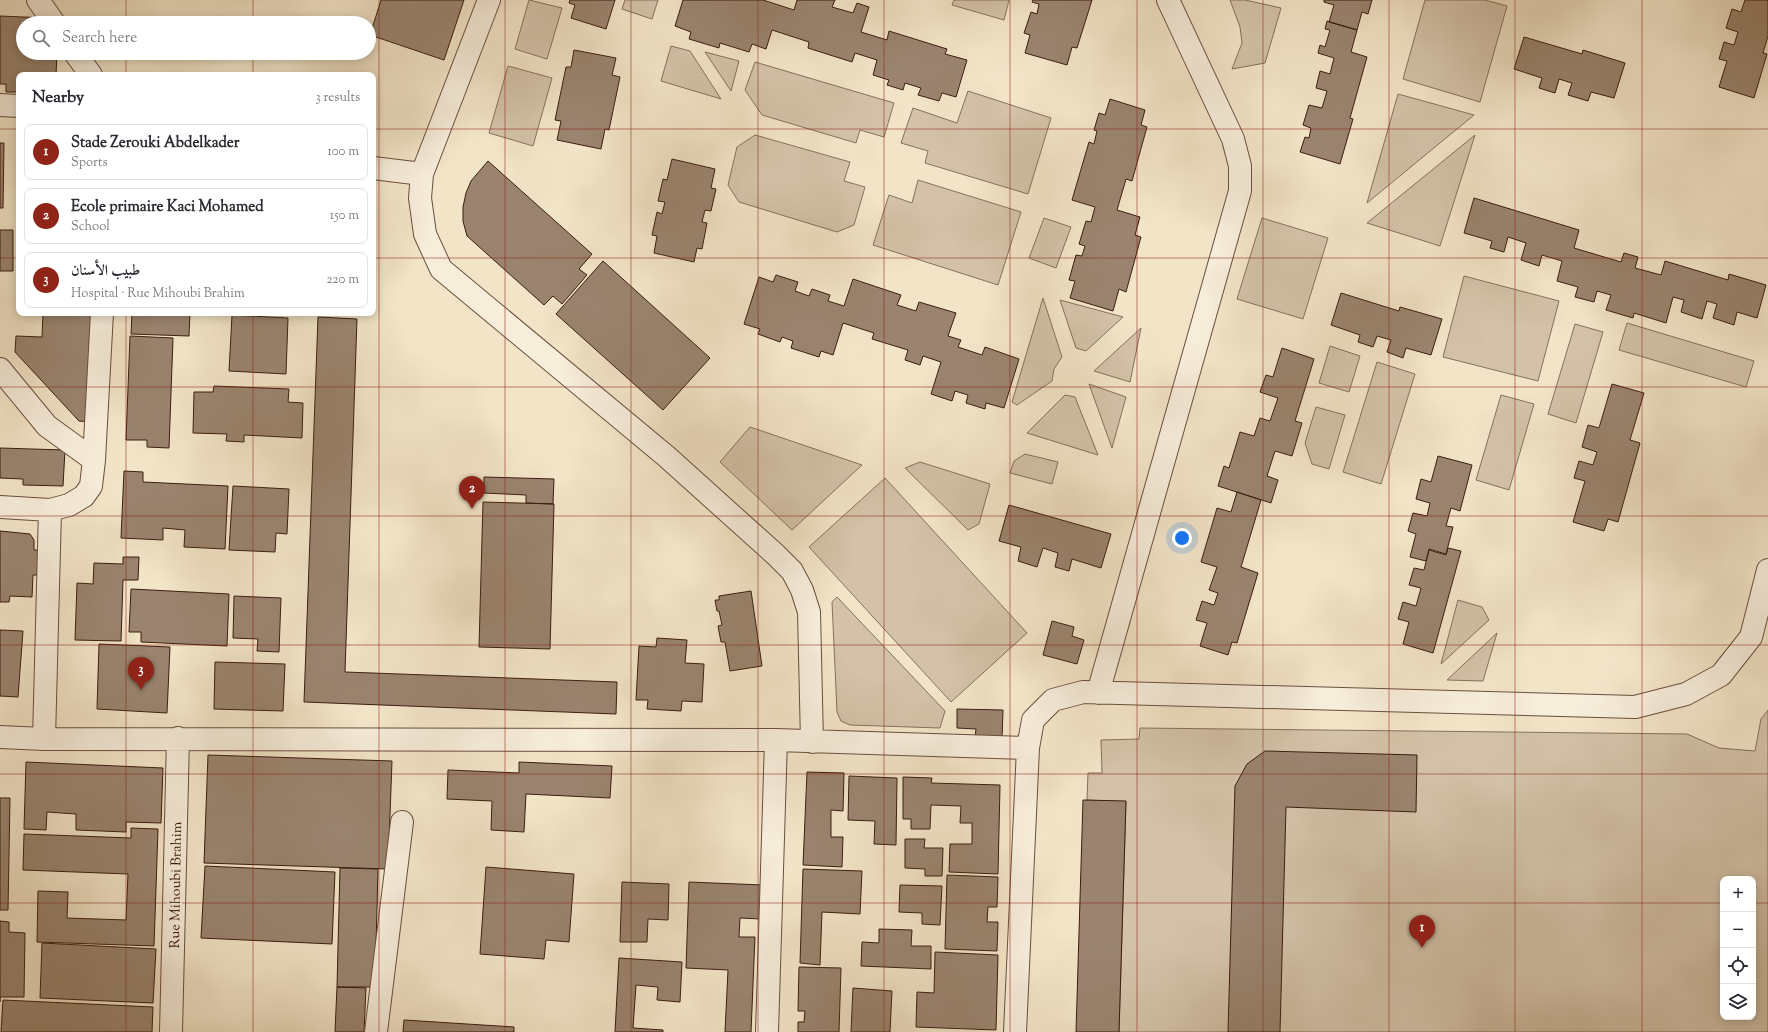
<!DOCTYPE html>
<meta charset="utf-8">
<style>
body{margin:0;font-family:"Sorts Mill Goudy",Amiri,serif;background:#f7f7f7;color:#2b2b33}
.controls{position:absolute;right:12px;bottom:12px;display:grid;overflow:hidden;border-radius:8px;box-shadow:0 2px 10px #0003}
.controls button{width:36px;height:36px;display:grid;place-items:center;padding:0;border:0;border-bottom:1px solid #e1e1e2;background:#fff;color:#2b2b33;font:20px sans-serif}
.you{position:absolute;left:1182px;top:538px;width:14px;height:14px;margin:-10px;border:3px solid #fff;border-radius:50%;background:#1a73e8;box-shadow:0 0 0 6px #1a73e833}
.badge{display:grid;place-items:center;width:26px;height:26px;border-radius:50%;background:#8f2418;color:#fff;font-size:13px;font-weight:700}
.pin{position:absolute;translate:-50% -33px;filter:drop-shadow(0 1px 2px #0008)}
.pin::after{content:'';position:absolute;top:21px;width:14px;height:12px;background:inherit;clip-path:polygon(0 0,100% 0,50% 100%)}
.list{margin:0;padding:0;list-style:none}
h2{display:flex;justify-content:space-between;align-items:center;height:52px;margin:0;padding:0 16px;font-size:17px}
h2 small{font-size:13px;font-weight:400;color:#7c7c81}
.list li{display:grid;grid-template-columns:26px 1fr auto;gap:12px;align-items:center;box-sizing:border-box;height:56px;margin:0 8px 8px;padding:0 8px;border:1px solid #e1e1e2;border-radius:8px}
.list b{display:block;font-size:15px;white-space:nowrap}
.list p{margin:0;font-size:13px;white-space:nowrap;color:#7c7c81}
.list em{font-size:13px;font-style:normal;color:#7c7c81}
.icon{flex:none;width:22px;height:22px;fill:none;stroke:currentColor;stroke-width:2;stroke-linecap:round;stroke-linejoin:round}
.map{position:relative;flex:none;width:1768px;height:1032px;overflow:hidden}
.search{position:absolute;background:#fff;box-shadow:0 2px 10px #0003;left:16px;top:16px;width:360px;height:44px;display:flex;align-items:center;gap:10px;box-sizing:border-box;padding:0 14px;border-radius:22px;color:#7c7c81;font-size:15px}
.panel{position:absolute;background:#fff;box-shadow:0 2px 10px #0003;left:16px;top:72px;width:360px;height:244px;border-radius:8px}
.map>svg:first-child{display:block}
.green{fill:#d3c2a8;stroke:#87705c;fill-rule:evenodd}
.building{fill:#9a846f;stroke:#3b1d0f}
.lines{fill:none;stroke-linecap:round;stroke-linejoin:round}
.minor-casing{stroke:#694f3d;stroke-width:24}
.minor{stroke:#f7eddb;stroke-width:22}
.grid{fill:none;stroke:#8f2418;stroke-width:1;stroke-opacity:0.55}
.labels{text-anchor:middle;stroke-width:4;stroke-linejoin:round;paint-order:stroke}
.street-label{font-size:14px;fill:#3b1d0f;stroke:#f7eddb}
</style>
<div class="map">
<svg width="1768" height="1032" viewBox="0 0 1768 1032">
<rect width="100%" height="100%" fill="#f2e4c7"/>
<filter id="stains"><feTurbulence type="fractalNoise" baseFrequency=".005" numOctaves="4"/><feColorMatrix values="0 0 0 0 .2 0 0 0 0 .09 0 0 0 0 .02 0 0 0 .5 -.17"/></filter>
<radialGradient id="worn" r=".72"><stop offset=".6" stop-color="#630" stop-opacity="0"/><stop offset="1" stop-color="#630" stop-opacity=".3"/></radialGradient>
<path class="green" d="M529 0 562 8 547 59 515 49Z
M625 0H658L652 19 622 9Z
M954 0H1009L1004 20 952 5Z
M1230 0H1245L1281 8 1265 63 1232 69 1242 43 1240 27Z
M1425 0H1485L1507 6 1480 102 1403 79Z
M671 46 690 51 721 99 661 81Z
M705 52 739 61 731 91Z
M755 62 894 103 884 137 860 130 856 143 762 115 745 90Z
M508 66 552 78 533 146 489 133Z
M968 91 1051 118 1028 194 925 163 928 151 901 143 913 108 957 123Z
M1398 94 1474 115 1367 203Z
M755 135 850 162 844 181 865 187 854 225 837 232 739 202 728 185 737 147Z
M1475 135 1440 246 1367 223Z
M918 180 1021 212 998 285 873 245 889 195 912 203Z
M1044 218 1071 227 1056 268 1029 258Z
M1262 218 1328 238 1303 319 1237 299Z
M1464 276 1559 301 1538 381 1443 357Z
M1043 298 1062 357 1054 369 1052 381 1017 405 1012 402Z
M1060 300 1123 317 1086 351 1076 348Z
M1627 323 1754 361 1746 387 1619 350Z
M1575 324 1603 332 1576 423 1548 414Z
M1141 328 1130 382 1094 371Z
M1330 346 1360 356 1349 392 1319 383Z
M1377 362 1415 374 1381 484 1343 472Z
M1089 384 1126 397 1112 448Z
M1065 395 1075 397 1098 455 1027 433Z
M1501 395 1534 404 1509 490 1476 480Z
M1316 407 1345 415 1329 469 1312 464 1305 443Z
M750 427 862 465 792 530 720 462Z
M1025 454 1058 462 1052 484 1010 473 1014 461Z
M920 462 990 484 979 524 968 530 905 468Z
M885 478 1027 633 951 702 809 547Z
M837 597 945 711 940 728 850 725 841 721 837 712 832 602Z
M1458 600 1482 607 1489 620 1441 664Z
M1497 633 1483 681 1447 680Z
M1768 710V1032H1119L1126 802 1087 800 1088 773H1102L1101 740 1139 739 1140 728 1687 734 1719 748 1755 751 1761 719ZM1723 879H1753V1017H1723Z"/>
<path class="building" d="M381 0H464L444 60 370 35Z
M570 0H615L606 29 571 18 575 5 569 3Z
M683 0H763L794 10 797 0H835L832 7 853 13 857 3 869 7 861 32 887 40 889 31 947 49 945 54 967 60 956 97 942 93 939 101 918 95 921 88 905 83 903 90 887 85 889 80 873 75 877 60 855 53 852 62 808 48 809 42 772 30 766 49 752 44 749 52 720 43 719 48 689 39 691 32 675 26Z
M1033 0H1092L1077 48 1072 47 1067 65 1025 53 1030 35 1024 33 1031 12 1037 14 1039 4 1032 2Z
M1324 0H1372L1368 14 1362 12 1357 30 1329 22 1334 5 1324 2Z
M1745 0H1768V36L1763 53 1767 54 1754 98 1719 87 1727 61 1719 59 1724 42 1734 45 1738 32 1726 28 1732 9 1741 12Z
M0 16 46 18V23H23V53L57 54 56 75H19V92H6V84H0Z
M1327 21 1357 30 1351 52 1367 57 1350 118 1353 119 1340 164 1300 152 1305 137 1309 138 1311 128 1303 125 1309 105 1322 108 1327 91 1316 88 1320 71 1330 74 1334 58 1318 53 1320 45 1325 47 1330 30 1325 29Z
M1524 37 1582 54 1583 50 1625 63 1614 98 1591 92 1588 101 1568 95 1572 83 1559 79 1555 93 1539 88 1542 78 1514 69Z
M574 50 616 58 612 75 620 77 609 130 605 129 601 149 557 140 561 121 555 120 566 67H571Z
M1110 99 1145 110 1141 125 1147 127 1132 181 1126 179 1117 210 1140 217 1135 235 1141 237 1126 292 1119 289 1113 311 1070 298 1075 281 1069 280 1076 255 1082 256 1085 246 1079 244 1086 221 1091 222 1095 207 1072 200 1089 142 1094 144 1097 131 1094 130 1099 113 1105 115Z
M0 143H4L3 208H0Z
M672 159 715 169 711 188 716 189 711 211 705 210 702 222 707 223 702 249 697 248 694 262 654 253 657 236 652 235 657 212 662 214 665 202 658 201 663 179 667 180Z
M488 161 592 254 579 269 587 275 562 304 553 296 544 305 467 236 463 221V207L466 193 471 181Z
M1474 198 1579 230 1574 248 1621 262 1624 253 1638 257 1635 268 1661 275 1665 261 1728 280 1729 274 1766 285 1757 318 1737 312 1734 325 1713 318 1717 304 1707 301 1702 319 1681 312 1684 300 1673 297 1666 323 1634 313 1633 318 1606 310 1611 295 1597 291 1594 302 1575 297 1578 287 1557 281 1562 261 1542 255 1539 266 1521 260 1526 243 1508 237 1504 252 1490 248 1492 241 1464 233Z
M0 230H13V271H0Z
M603 261 710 358 663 410 556 314Z
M776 275 798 282 795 291 809 296 812 289 830 295 828 301 844 306 853 279 901 295 897 305 916 311 919 302 956 313 948 336 961 340 958 347 982 355 985 347 1019 359 1004 408 986 403 985 409 966 403 968 395 955 391 952 401 931 394 941 362 923 356 920 365 905 360 908 350 872 339 874 333 843 323 833 355 821 351 819 357 791 348 793 341 782 337 780 342 758 334 760 329 744 324 759 277 773 282Z
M1341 293 1399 311 1400 307 1442 319 1431 355 1406 348 1403 358 1387 352 1391 340 1377 336 1373 347 1358 342 1360 335 1331 325Z
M43 313H96L92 422 79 421 15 352 16 336 42 337Z
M132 313H190L189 336 131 334Z
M232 315 288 318 286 374 229 371Z
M318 317 357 319 345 672 617 682 616 714 304 702Z
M130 336 173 338 169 448 147 447V440H126Z
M1282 348 1314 359 1295 421 1302 423 1292 456 1275 451 1267 476 1278 480 1271 503 1218 486 1224 466 1229 468 1240 432 1254 436 1260 418 1270 421 1278 398 1260 392 1266 375 1273 377Z
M1612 384 1644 393 1630 440 1640 443 1618 522 1608 519 1604 531 1573 522 1585 481 1574 478 1579 461 1593 465 1597 452 1582 447 1588 425 1599 428Z
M214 386 289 389 288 402 303 403 302 438 244 435V442L226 441 227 434 193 433 194 392H213Z
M0 448 65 450 63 486 23 485V479L0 478Z
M1438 456 1472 465 1460 511 1451 508 1446 526 1453 527 1446 554 1429 549 1426 561 1410 557 1416 534 1408 531 1413 513 1427 516 1430 503 1416 499 1421 479 1431 482Z
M124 471 143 472V482L228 486 225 549 184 547 185 530 163 528V540L121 538Z
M484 477 554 479 553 504 526 503V495L484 493Z
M233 486 289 489 287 534 276 533 275 552 229 550Z
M1237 492 1261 500 1241 567 1258 573 1237 643 1232 642 1228 655 1200 646 1207 623 1196 620 1202 601 1214 605 1218 593 1209 590 1217 567 1201 562 1217 508 1231 512Z
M483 502 554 504 550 649 479 647Z
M1009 505 1111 534 1101 568 1072 559 1069 571 1055 567 1058 553 1043 548 1037 567 1018 561 1021 547 999 541Z
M0 531 30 534 34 540V550H40L39 575H33L32 597 10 596 9 602H0Z
M1448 548 1461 551 1433 653 1403 644 1409 622 1398 619 1403 602 1416 606 1421 588 1409 585 1414 568 1424 570 1429 550 1446 555Z
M123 557H139L138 580H123L121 641 75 640 77 583 93 584 94 563 123 564Z
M131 589 229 594 227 646 141 642V632H129Z
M751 591 762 666 730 671 725 642H721L718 626 722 625 719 611H717L715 600H719V596Z
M234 596 281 598 279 652 257 651 258 639 233 638Z
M1052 621 1074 627 1072 636 1084 640 1077 664 1043 655Z
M0 630 23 631 18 697 0 696Z
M657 638 687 640 685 663 704 664 702 702 682 701 681 711 647 709 648 700H636L639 646 656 647Z
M99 644 170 647 167 713 97 709Z
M215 662 285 664 283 711 214 709Z
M957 709 1003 710 1002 738 975 737 976 729 957 728Z
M1265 751 1417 755 1416 812 1286 807 1280 1032H1228L1235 786 1247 764Z
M208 755 392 761 388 869 204 863Z
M26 762 163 768 161 823 126 822V832L76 830V814L47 812 46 830 24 829Z
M519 762 612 766 610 798 526 794 524 832 491 830 492 801 447 799 448 770 519 773Z
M807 772 844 773 843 811 831 810V837H843L842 867 803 865Z
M849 776 897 778 896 845 874 844 875 821 848 820Z
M903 777 932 778 931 783 1000 785 998 874 949 872 950 844H972V823H960L961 806 931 805 930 829H911V819H903Z
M0 798H10L8 910H0Z
M1083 800 1126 801 1119 1032H1076Z
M131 828 158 829 154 946 37 942 38 891 68 892 67 918 126 920 128 874 23 870 24 834 131 838Z
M905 839H925L924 848H943L942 876H925V869L905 868Z
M205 866 335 872 332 944 201 938Z
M486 867 574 874 569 942 546 940 544 959 480 954Z
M340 868 378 869 375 987H337Z
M803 869 862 871 860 914 822 912 820 965 800 963Z
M947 875 998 877 997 907H988L987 922H998L997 951 945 949Z
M622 882 669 884 668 920 648 919 647 942H620Z
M689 882 763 885 761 919 740 918 739 937H755L751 1032H725L728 970 686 968Z
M900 885 942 886 940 925 922 924V913L899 912Z
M0 921 9 922V932L25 933 24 997H0V1002Z
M879 929 912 930 911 946H931V969L861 966 862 942 879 943Z
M42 943 156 949 153 1003 40 998Z
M935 952 998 955 996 1030 916 1027 917 992 934 993Z
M619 958 682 962 680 1002 657 1000 658 987 636 985 633 1028 663 1030V1032H615Z
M799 967 841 968 839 1032H798V1022H804L805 1011H798Z
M337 987 366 988 364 1032H335Z
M853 988 892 991 890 1032H851Z
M3 1000 153 1007 152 1032H1Z
M404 1020 514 1027V1032H403Z"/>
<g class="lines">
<defs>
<path id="minor" d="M38 0 54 23
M489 0 422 174 420 198 425 234 441 269 666 456 776 555 792 571 802 590 809 612 812 742
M75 53 91 75
M0 105 19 106
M373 168 422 174
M0 369 47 426 94 460
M0 507 50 510 69 505 84 496 91 486 94 460 102 313
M1098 693 1240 191V166L1233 139 1168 0
M0 737 44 739 776 740 1028 748
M44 739 50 510
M171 1032 178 738
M376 1032 402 822
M767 1032 776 740
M1015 1032 1028 748 1033 720 1053 700 1083 692 1635 707 1686 694 1721 675 1751 637 1768 570"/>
</defs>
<use href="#minor" class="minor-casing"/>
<use href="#minor" class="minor"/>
</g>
<path class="grid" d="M126 0V23M253 0V23M379 0V1032M505 0V1032M631 0V1032M758 0V1032M884 0V1032M1010 0V1032M1137 0V1032M1263 0V1032M1389 0V1032M1515 0V1032M1642 0V1032M126 53V75M253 53V75M0 129H19M373 129H1768M0 258H19M373 258H1768M126 313V1032M253 313V1032M0 387H1768M0 516H1768M0 645H1768M0 774H1768M0 903H1723M1753 903H1768"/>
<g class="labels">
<g class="street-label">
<text transform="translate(175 885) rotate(-89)" y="5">Rue Mihoubi Brahim</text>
</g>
</g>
<rect width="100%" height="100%" filter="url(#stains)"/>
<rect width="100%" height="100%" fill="url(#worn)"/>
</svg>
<div class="controls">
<button>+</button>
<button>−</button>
<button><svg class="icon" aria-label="locate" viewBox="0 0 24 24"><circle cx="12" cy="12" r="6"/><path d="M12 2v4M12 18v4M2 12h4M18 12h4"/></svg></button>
<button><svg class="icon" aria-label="layers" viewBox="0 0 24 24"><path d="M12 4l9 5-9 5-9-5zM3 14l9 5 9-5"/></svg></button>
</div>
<div class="you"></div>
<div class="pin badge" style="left:1422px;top:948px">1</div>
<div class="pin badge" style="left:472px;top:509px">2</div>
<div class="pin badge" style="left:141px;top:690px">3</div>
<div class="search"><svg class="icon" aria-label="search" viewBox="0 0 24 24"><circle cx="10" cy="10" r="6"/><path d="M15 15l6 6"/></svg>Search here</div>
<section class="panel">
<h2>Nearby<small>3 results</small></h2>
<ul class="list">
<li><span class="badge">1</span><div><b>Stade Zerouki Abdelkader</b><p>Sports</p></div><em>100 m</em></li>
<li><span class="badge">2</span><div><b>Ecole primaire Kaci Mohamed</b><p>School</p></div><em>150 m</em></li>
<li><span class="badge">3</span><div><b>طبيب الأسنان</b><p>Hospital · Rue Mihoubi Brahim</p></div><em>220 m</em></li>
</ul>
</section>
</div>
